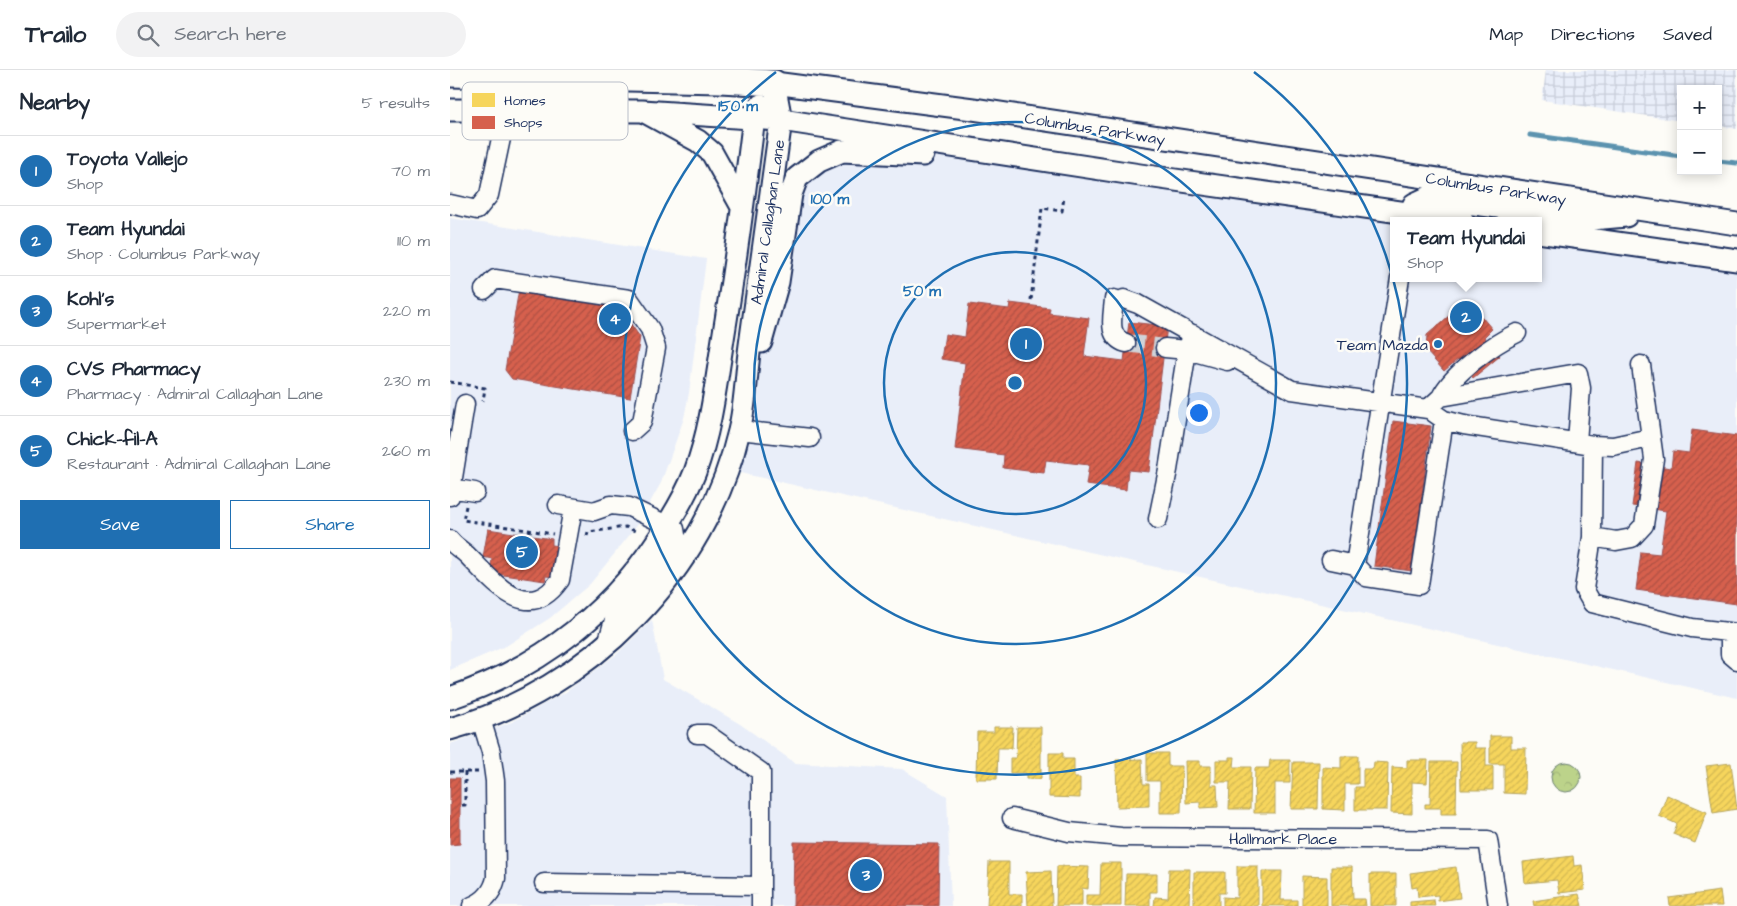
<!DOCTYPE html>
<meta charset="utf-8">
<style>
body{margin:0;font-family:"Architects Daughter",sans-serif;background:#f2f2f3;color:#1f2937}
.controls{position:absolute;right:15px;top:15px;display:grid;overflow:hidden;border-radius:0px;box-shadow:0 2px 12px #0003}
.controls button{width:45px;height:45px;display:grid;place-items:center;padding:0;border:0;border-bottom:1px solid #e0e1e3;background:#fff;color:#1f2937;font:25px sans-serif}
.you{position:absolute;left:748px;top:342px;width:18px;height:18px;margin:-12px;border:4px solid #fff;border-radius:50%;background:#1a73e8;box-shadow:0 0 0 8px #1a73e833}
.badge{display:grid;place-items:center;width:32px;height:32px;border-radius:50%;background:#1f6fb2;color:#fff;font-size:16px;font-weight:700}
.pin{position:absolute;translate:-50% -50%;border:2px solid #fff;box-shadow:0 1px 5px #0006}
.popup{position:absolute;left:940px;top:147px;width:152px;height:65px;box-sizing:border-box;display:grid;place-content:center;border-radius:0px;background:#fff;filter:drop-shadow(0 1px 4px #0005);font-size:16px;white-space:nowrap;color:#747a83}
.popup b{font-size:19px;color:#1f2937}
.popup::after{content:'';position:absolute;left:50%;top:100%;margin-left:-10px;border:10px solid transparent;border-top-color:#fff}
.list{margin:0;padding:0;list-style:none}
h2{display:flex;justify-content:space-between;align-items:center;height:65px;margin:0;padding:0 20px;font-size:21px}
h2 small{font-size:16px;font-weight:400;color:#747a83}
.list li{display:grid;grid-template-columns:32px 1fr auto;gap:15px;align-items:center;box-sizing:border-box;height:70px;padding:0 20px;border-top:1px solid #e0e1e3}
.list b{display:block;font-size:19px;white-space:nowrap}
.list p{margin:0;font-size:16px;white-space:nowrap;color:#747a83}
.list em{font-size:16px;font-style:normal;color:#747a83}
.actions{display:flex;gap:10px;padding:15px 20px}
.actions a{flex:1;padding:11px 0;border:1px solid #1f6fb2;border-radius:0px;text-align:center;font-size:18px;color:#1f6fb2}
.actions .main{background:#1f6fb2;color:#fff}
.icon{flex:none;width:28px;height:28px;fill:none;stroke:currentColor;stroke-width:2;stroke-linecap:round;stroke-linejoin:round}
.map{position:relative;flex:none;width:1287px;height:836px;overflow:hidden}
header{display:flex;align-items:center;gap:30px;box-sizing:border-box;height:70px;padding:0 25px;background:#fff;border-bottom:1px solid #e0e1e3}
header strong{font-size:24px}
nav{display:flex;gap:28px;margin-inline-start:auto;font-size:18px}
.search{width:350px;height:45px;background:#f2f2f3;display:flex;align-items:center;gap:12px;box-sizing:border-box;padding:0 18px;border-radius:28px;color:#747a83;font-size:19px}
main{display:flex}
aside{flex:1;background:#fff}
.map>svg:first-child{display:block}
.built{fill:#e9eef9}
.industrial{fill:url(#industrial-grid)}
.forest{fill:url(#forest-crowns);stroke:#6c8174}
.homes{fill:url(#homes-hatch);stroke:#b4a35d}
.shops{fill:url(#shops-hatch);stroke:#9e5152}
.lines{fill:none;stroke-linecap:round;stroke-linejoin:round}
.stream{stroke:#5c93af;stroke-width:5}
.minor-tunnel{stroke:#d0d3d8;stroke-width:18;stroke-dasharray:18 9;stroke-linecap:butt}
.minor-casing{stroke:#1b2f5e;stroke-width:21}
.major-casing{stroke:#1b2f5e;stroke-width:25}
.highway-casing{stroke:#1b2f5e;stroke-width:29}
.path{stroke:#1b2f5e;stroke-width:3;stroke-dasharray:4 4;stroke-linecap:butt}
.minor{stroke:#fdfcf7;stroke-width:18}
.major{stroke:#fdfcf7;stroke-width:21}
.highway{stroke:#fdfcf7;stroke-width:25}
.ring{fill:none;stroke:#1f6fb2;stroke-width:2.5}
.poi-dot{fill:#1f6fb2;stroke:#fdfcf7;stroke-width:2}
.labels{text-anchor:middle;stroke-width:5;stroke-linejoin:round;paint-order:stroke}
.street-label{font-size:16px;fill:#1b2f5e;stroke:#fdfcf7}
.poi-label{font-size:16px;fill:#1b2f5e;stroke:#fdfcf7;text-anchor:end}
.key{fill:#fdfcf7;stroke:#b9bec9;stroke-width:1}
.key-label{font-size:14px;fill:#1b2f5e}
.centre{fill:#1f6fb2;stroke:#fdfcf7;stroke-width:2.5}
.ring-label{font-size:15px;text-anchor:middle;font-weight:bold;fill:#1f6fb2;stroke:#fdfcf7;stroke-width:5;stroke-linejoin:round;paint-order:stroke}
</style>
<header>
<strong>Trailo</strong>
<div class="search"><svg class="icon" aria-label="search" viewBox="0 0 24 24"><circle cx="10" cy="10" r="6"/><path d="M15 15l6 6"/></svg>Search here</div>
<nav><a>Map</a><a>Directions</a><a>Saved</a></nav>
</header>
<main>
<aside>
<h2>Nearby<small>5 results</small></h2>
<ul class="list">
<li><span class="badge">1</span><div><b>Toyota Vallejo</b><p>Shop</p></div><em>70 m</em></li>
<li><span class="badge">2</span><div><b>Team Hyundai</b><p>Shop · Columbus Parkway</p></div><em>110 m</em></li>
<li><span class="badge">3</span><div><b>Kohl's</b><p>Supermarket</p></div><em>220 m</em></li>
<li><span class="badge">4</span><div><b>CVS Pharmacy</b><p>Pharmacy · Admiral Callaghan Lane</p></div><em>230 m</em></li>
<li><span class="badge">5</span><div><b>Chick-fil-A</b><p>Restaurant · Admiral Callaghan Lane</p></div><em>260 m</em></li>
</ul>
<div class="actions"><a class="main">Save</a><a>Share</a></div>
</aside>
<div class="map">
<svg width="1287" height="836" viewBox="0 0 1287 836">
<defs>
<pattern id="industrial-grid" width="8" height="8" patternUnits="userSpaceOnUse" patternTransform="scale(1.25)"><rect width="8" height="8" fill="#e9eef9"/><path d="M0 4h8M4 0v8" fill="none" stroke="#c7ccd8"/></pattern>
<pattern id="forest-crowns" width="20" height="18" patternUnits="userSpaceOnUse" patternTransform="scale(1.25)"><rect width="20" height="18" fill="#bcd38a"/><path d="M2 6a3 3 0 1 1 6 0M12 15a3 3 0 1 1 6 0" fill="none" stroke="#a1b57a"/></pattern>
<pattern id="homes-hatch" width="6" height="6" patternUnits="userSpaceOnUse" patternTransform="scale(1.25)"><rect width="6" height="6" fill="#f6d55c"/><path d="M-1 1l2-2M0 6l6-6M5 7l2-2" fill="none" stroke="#d2b752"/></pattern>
<pattern id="shops-hatch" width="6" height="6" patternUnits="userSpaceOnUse" patternTransform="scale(1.25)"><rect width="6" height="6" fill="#d6604d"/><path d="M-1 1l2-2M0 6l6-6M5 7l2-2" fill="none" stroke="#ad5043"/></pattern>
</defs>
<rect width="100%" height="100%" fill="#fdfcf7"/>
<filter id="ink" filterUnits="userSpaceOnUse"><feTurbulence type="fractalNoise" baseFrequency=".02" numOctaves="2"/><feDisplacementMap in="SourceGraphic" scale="10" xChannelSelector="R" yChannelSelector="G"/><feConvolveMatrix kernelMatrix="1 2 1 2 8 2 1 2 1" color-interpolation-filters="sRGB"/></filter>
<g filter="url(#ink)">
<path class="built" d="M443 83 618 94 944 151V208H1088L1089 161 1287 190V628L277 400 341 124 369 91Z
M0 148 256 189 239 323 234 348 211 413 186 457 140 514 100 548 56 576 0 600Z
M202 550 213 609 290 654 345 693 452 699 497 726 501 836H0V674L62 652 116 622 167 584Z"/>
<path class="industrial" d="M1096 0H1287V59L1268 56V19H1231V51L1092 30Z"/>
<path class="forest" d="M1101 707a15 15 0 1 1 30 0a15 15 0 1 1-30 0Z"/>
<path class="homes" d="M544 657H563L562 678H548L547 709H526L527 662H544Z
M567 657H591V709H576V703H560V688H566Z
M1040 666H1061V678H1076L1075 724 1054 723V694H1040Z
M1010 672H1025V678H1036V696H1043V720H1011Z
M599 683H613V689H624V708H630V728L599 727Z
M697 683H718V696H732L731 743H710V711H697Z
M891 686H908V714H895V740L873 739V697L891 698Z
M779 687H785L784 697H801L800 739H779L780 712H766V690H779Z
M692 689 693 714H699V736L667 737 666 690Z
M820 690H840V713H825V743H804L805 698H819Z
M957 690H978L977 713 962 712V744L941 743 942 697 957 698Z
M735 691H750V696H761V715H767L768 737 750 738V732L736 733Z
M843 692H869L868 739H841Z
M924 692 938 693 937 740H905V717H913V699H923Z
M981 692H1007L1006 744H991V738H975V734H980Z
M1281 693 1287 739 1263 743 1256 696Z
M1217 725 1257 742 1245 773 1223 764 1227 754 1209 746Z
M1123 786 1124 796 1132 795 1135 820 1109 823 1107 810 1075 813 1073 792Z
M539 792H559V824H572V836H537Z
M651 793H671V836H636V825H650Z
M607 796 639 797 638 819 632 818V836H606Z
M787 796H808V836H773V827L787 828Z
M881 797H902L903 829H915L916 836H881Z
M1006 797 1010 828 988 831V825L968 827 967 817 962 818 960 803Z
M719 799H740L739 836H704L705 827 718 828Z
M601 801 602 836H578L576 802Z
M812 801H832L831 830H847V836H812Z
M744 802H775V823H769V836H744Z
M676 804H707V822H700V836H675Z
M920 804H946V836H920Z
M852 806 877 807V836H852Z
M1270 821 1272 836H1220L1219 828Z
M1129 824 1132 836H1084L1083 831Z
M984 830 985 836H960V832Z"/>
<path class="shops" d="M69 219 167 235 190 267 180 328 62 309 55 300Z
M560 233 600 238 599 243 639 248 634 286 674 291 679 252 717 256 699 402 678 400 676 420 636 415 639 395 596 390 594 403 553 398 554 385 505 379 515 293 491 289 495 264 515 267 519 234 559 239Z
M1008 238 1026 240 1042 259 1034 267 1050 286 1023 308 1008 289 994 301 976 281 977 265Z
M943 351 981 356 962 501 924 496Z
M1242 360 1287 366V534L1186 520 1191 482 1210 484 1216 441 1182 436 1188 393 1221 398 1223 381 1239 383Z
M38 459 102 469V475L110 476 105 507 96 506 95 511 40 503 42 489 33 487Z
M0 708H10V774L0 775Z
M344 772 489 774 488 836H343Z"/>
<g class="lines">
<path class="stream" d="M1080 65 1231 86
M1268 91 1287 93"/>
<path class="minor-tunnel" d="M676 273 715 278"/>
<defs>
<path id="minor" d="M0 134 27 140 39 125 57 40
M34 220 45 209 179 229 200 259 206 278 192 352 182 361
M664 229C663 246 656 267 676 273
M674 229 688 234 842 320 978 339 991 327 1128 303 1131 318 1127 372
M715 278 737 280 777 291
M991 327C1002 304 1043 274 1067 263
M984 343 994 350 1014 355 1143 375 1163 376 1200 368
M289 360 360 368
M1143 375 1142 467 1134 519 1142 533 1242 558 1287 563
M0 418 25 422
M0 426 15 334
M108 435 144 441 161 435 179 437 225 459 227 471 194 516 164 550 157 574
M708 449 718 400 737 280 743 264
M1142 467 1166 471 1182 468 1194 455 1204 389 1191 295
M0 470C4 476 12 480 17 485 44 512 77 556 110 510L123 438
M881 490 905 495 916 507 969 515 994 350
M905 495 950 208
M1280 564V584L1287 590
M247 664H257L311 702V836
M562 748 619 762 671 767 1038 770 1048 836
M94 813 311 816
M22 836C35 831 43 822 46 808L45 711 41 682 31 649"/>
<path id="major" d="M324 13 523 39 1287 154
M0 40 192 41 331 50 690 105 1013 151
M197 43 248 71 262 83 292 137
M960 143 964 134 977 128 1142 149 1176 146
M1088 162 1287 190
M311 272 328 212 341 124 347 108 369 91 392 81 473 85
M0 628C93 597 169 537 219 452 229 436 238 420 245 402 261 359 266 313 273 269 285 195 295 121 304 47L311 35
M0 659C139 620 256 502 289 361 296 333 296 303 300 275 310 200 320 125 331 50L324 13"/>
<path id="highway" d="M0 4 270 10 324 13"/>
</defs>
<use href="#minor" class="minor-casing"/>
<use href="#major" class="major-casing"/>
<use href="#highway" class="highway-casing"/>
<path class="path" d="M581 230 592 138 612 141 614 127
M0 312 35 318 33 331
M16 436 13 450 103 464
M137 466 138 462 176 457 185 461
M0 702H28
M12 735H15V702"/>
<use href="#minor" class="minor"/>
<use href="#major" class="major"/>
<use href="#highway" class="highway"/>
</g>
</g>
<g class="ring">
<circle cx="565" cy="313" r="131"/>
<circle cx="565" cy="313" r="261"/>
<path d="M804 2A392 392 0 1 1 326 2"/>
</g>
<circle class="poi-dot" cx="988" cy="274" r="5"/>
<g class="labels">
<g class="street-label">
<text transform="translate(645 58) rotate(9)" y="6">Columbus Parkway</text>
<text transform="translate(1046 118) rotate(9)" y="6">Columbus Parkway</text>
<text transform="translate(317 152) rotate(-82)" y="6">Admiral Callaghan Lane</text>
<text x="833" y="774">Hallmark Place</text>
</g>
<g class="poi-label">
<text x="978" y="280">Team Mazda</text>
</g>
</g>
<rect x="12" y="12" width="166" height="58" rx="8" class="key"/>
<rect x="22" y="23" width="23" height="14" fill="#f6d55c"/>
<rect x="22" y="46" width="23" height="13" fill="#d6604d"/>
<g class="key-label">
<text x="54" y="35">Homes</text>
<text x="54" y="57">Shops</text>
</g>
<circle cx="565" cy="313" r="8" class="centre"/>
<g class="ring-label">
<text x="288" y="41">150 m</text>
<text x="380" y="134">100 m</text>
<text x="472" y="226">50 m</text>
</g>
</svg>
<div class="controls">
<button>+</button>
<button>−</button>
</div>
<div class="you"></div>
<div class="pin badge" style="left:576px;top:274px">1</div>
<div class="pin badge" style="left:1016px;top:247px">2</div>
<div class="popup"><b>Team Hyundai</b>Shop</div>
<div class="pin badge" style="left:416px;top:805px">3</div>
<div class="pin badge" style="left:165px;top:249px">4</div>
<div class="pin badge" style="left:72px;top:482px">5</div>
</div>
</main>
